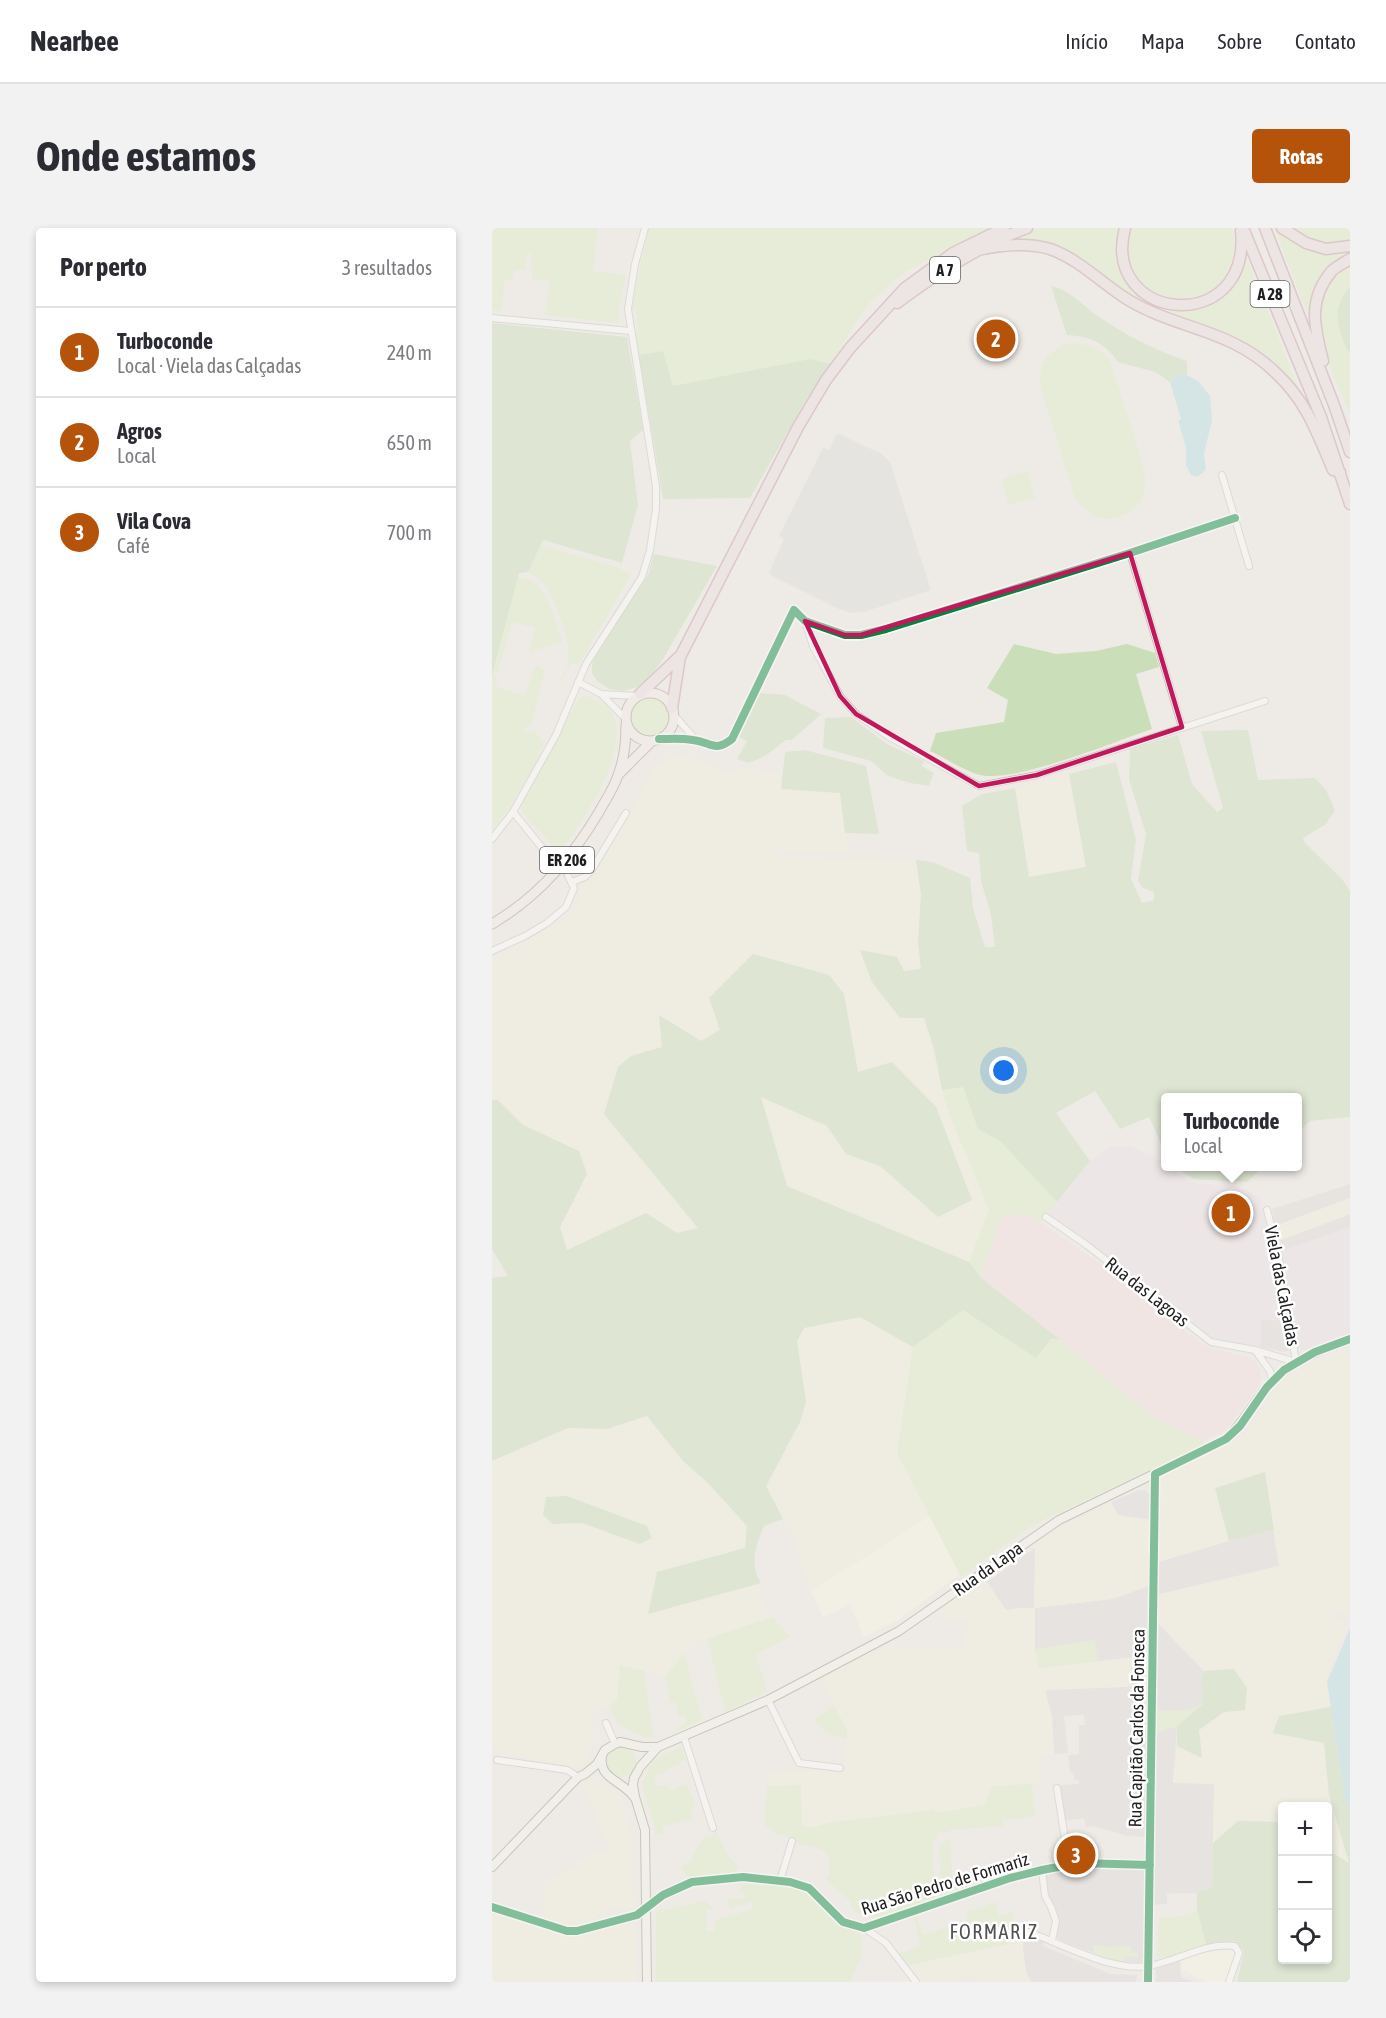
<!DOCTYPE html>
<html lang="pt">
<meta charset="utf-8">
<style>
body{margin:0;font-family:"Asap Condensed",sans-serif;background:#f2f2f3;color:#2b2b33}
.controls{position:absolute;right:18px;bottom:18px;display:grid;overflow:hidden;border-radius:6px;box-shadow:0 3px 9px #0003}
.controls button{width:54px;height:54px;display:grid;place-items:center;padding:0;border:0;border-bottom:2px solid #e1e1e2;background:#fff;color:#2b2b33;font:30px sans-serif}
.you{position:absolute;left:512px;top:843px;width:21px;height:21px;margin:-15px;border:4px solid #fff;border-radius:50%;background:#1a73e8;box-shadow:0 0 0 9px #1a73e833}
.badge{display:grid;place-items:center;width:39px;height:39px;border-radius:50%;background:#b45309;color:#fff;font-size:20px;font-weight:700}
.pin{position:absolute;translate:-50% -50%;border:3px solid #fff;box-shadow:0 2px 6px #0006}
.popup{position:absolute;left:669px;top:865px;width:141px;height:78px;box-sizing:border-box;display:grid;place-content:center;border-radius:6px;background:#fff;filter:drop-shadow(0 2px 4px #0005);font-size:20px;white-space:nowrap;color:#7c7c81}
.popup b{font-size:22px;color:#2b2b33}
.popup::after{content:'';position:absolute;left:50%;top:100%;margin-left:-12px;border:12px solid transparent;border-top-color:#fff}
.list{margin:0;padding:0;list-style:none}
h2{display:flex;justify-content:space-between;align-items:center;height:78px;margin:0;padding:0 24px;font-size:26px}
h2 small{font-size:20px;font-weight:400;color:#7c7c81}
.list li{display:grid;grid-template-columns:39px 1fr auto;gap:18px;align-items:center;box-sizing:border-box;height:90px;padding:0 24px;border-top:2px solid #e1e1e2}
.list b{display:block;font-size:22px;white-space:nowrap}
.list p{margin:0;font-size:20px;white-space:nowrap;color:#7c7c81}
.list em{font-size:20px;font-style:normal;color:#7c7c81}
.icon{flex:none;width:33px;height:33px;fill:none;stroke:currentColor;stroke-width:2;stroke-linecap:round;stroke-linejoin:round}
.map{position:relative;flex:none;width:858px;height:1754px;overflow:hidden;border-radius:6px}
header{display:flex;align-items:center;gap:36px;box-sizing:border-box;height:84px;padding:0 30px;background:#fff;border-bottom:2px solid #e1e1e2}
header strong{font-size:28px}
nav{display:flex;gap:33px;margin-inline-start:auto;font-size:21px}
.intro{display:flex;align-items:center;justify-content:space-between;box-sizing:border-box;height:144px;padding:0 36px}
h1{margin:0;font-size:42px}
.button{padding:15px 27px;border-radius:6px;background:#b45309;color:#fff;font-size:21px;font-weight:700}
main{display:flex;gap:36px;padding:0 36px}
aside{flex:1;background:#fff;border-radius:6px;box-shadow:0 3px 9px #0003}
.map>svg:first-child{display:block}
.residential{fill:#dddad9}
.commercial{fill:#f1dddb}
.industrial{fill:#ecdfe7}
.education{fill:#f7f5e2}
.farmland{fill:#efeed9}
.grass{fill:#dceec3}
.forest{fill:#c9deb9}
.parking{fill:#dcdbd9}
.water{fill:#b7dde4}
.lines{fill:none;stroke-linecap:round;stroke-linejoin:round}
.street-tunnel{stroke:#c5c2bf;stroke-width:6;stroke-dasharray:6 3;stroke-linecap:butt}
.street-casing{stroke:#c6c5c3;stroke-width:8}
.secondary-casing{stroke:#98977e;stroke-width:10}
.primary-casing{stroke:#a49783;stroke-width:11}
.highway-casing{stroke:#c69ba9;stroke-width:13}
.street{stroke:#fcfcfb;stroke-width:6}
.secondary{stroke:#f4f4ea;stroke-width:8}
.primary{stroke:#f1ebe4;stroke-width:9}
.highway{stroke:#ebdee0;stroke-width:10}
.cycleway-casing{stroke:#fff;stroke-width:11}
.cycleway{stroke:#00873e;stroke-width:8}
.marked{fill:none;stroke:#c2185b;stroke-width:4.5;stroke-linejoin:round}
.labels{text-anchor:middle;stroke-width:5;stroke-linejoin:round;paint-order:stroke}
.shield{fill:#fff;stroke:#626262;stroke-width:1.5}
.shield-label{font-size:16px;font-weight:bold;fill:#1f1f1f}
.street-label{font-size:18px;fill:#1f1f1f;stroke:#fff}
.neighbourhood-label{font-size:20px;letter-spacing:1.5px;fill:#525252;stroke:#fff}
</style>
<header>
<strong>Nearbee</strong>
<nav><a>Início</a><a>Mapa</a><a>Sobre</a><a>Contato</a></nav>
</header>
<div class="intro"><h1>Onde estamos</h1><a class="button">Rotas</a></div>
<main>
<aside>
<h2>Por perto<small>3 resultados</small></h2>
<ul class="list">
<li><span class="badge">1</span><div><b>Turboconde</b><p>Local · Viela das Calçadas</p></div><em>240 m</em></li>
<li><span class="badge">2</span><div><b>Agros</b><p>Local</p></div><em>650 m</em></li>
<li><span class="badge">3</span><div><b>Vila Cova</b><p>Café</p></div><em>700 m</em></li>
</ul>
</aside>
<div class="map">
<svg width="858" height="1754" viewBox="0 0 858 1754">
<rect width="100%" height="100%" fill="#eeebe7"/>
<path class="residential" d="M858 956V970L783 998 780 981Z
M858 986V999L790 1023 787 1013Z
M769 1091 795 1093 797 1122 793 1124 768 1119Z
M647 1262H653L657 1266 659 1272 658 1292 626 1287 619 1274Z
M782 1302 787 1338 664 1367 666 1334 737 1313Z
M543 1320V1380L620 1371 657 1358V1403L652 1404 651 1428 547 1440 543 1421 542 1380H526L514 1382 495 1354Z
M664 1393 712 1443 709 1451 711 1476 697 1482 663 1483Z
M656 1458 655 1609 635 1608 601 1598 594 1599 592 1590 573 1593 568 1557 587 1556V1552H582L581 1545H578L576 1527 587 1526V1497H593L592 1487 572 1488 576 1525 562 1526 560 1489 553 1462Z
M685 1498 681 1554 722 1556 720 1660 705 1665 668 1666V1556H662L663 1505Z
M577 1640H653L652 1735 622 1733 565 1711V1689L555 1667 552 1645Z
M532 1707 552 1713 551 1718 619 1746 645 1747 644 1754H539L534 1744 531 1722Z
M688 1733 689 1749 702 1754H664V1741Z"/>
<path class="commercial" d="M510 986 540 988 600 1030 715 1119 755 1129 764 1134 769 1142 768 1156 732 1204 713 1212 687 1203 662 1190 567 1111 488 1050Z"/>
<path class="industrial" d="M619 918H639L664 931 700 955 745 958 759 964 768 971 786 1046 794 1092 769 1091 768 1119 722 1110 556 986 598 933Z
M858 999V1105L815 1122H809L805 1120 800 1078 790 1023Z"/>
<path class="education" d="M438 1288 468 1346 406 1392 372 1409 358 1377 331 1389 319 1363Z
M738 1721 742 1723 743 1728 735 1754H714L689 1741V1731L713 1724Z"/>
<path class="farmland" d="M176 529H197L237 544 247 540 291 545 290 561 348 565 356 626 309 625 283 620V625L293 629 424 632 429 666 426 714 429 741 412 743 408 790H432L458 888 497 982 477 1034 295 958 268 869 335 898 354 926 388 938 446 989 480 972 444 879 400 834 366 845 352 766 228 802 209 813 170 819 139 828 126 839 122 858 206 1000 185 1005 154 985 75 1022 68 999 95 946 87 923 31 897 6 872H0V730L12 726 77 689 87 672 89 654 96 653 136 589 160 542Z
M577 546 594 639 537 649 523 560Z
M858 970V986L787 1013 783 998Z
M368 1089 421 1119 405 1225 438 1288 319 1363 313 1348 298 1298 291 1291 274 1259 308 1194 314 1174 305 1113 312 1100Z
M858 1119V1389L834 1380 855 1398 839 1435 835 1454 839 1479 787 1488 781 1504 832 1514 837 1567 858 1636 836 1622V1578H790V1595L787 1594 746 1593 721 1615 722 1556 681 1555 685 1518 710 1529 707 1503 732 1484 753 1482 742 1441 712 1443 664 1393V1367L787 1338 772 1245 723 1260 737 1313 666 1334 667 1252 755 1205 792 1149 810 1139Z
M155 1187 191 1233 216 1255 255 1298 253 1320 165 1344 157 1386 269 1355V1372L280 1389 201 1415 173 1448 128 1437 125 1471 117 1478 97 1485 103 1508 92 1537 85 1540 0 1522V1233L76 1200 115 1201Z
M619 1274 626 1287 658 1292 656 1352 657 1358 620 1371 543 1380V1421L548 1440 656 1428V1458L553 1462 560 1489 562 1526 548 1527V1556L500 1558 492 1577 444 1585 440 1582 340 1594 319 1600 310 1597 309 1557 275 1558 276 1544 297 1542 353 1543 355 1502 332 1455V1448L395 1418 472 1422 476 1393 452 1392 447 1383 492 1351 514 1382 542 1380 543 1315 575 1296Z
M105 1554 124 1562 128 1566 136 1591 140 1611 139 1661 146 1674 145 1678 131 1683 128 1678 114 1682 113 1685 104 1687 105 1691 79 1699 53 1691 52 1665 49 1658 97 1628 118 1622 91 1555Z
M0 1686 25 1692 81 1711 94 1706 97 1703 118 1697 140 1696 144 1698V1754H0Z
M532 1700 531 1722 534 1744 539 1754H483L482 1747 454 1754H429L417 1737 515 1716 513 1703Z"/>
<path class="grass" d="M0 0H106L101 43 134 47 128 74 126 95 53 87 58 53 40 52 39 25H35L33 42H22L21 53 13 52 9 83 0 82Z
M157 0H499L413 44 378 74 338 136 318 131 181 158 171 123 147 127 141 104 146 103 144 82 138 81Z
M551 0H628C622 33 631 40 648 67L710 78 748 41 753 26 808 164 772 128 746 110 669 84 645 72 587 30 559 17 508 14Z
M639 0H740C761 95 615 92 639 0Z
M782 0 799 13 814 20 858 22C854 26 845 30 840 36 825 50 820 67 816 87Z
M799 0H858V12C837 18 817 12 799 0Z
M858 36V59C838 80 846 99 856 123L858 122V186C843 148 815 99 835 58 840 49 849 42 858 36Z
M581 115C596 116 608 120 618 133 629 170 644 208 652 245 654 252 654 261 651 268 648 278 637 285 627 289 609 296 595 284 583 271L548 157V148L550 137 555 128 570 117Z
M536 243 543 270 517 277 509 251Z
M49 317 127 340 139 347 87 436 79 435 67 456C68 448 75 442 76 435 80 415 63 365 48 352 45 349 40 346 36 344Z
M26 348C32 350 39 352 44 356 57 366 66 399 70 414L37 424 43 400 20 394 6 444H2V448L5 449 4 458 33 468 43 437 53 442 39 498 32 500V506L42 502 52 516 47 525 48 528 18 579 0 603V447Z
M92 468C101 469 111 474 117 481 146 517 87 598 66 628L62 629 58 613 30 585 29 577 86 472Z
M139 488a19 19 0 1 1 38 0a19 19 0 1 1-38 0Z
M471 859 486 901 508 913 565 974 549 994 540 988 510 986 488 1050 477 1034 497 982 458 888 450 862Z
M471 1082 543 1129 559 1111H567L662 1190 687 1203 713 1212 711 1216 539 1298 469 1349 405 1225 421 1119Z
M280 1389 298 1409 264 1426 275 1463 233 1484 215 1411Z
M603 1412 606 1433 547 1440 543 1421Z
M192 1426 210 1492 185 1503 184 1500 195 1495 193 1488 187 1489 183 1474 178 1475 173 1448Z
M128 1437 152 1443 162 1509 153 1510 126 1496 117 1478 125 1471Z
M711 1476 685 1498 663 1505V1483L696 1482Z
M342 1477 355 1502V1510C340 1509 329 1504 322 1490L336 1483 335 1480Z
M190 1519 194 1532 188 1533 189 1535 174 1542V1544L162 1548 164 1558 175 1557 178 1562 195 1556 204 1578 199 1580 202 1590 170 1599 171 1606 163 1607 162 1595 150 1557 162 1530Z
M114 1534a15 15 0 1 1 30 0a15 15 0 1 1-30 0Z
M540 1556 543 1588 511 1592V1598L458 1602V1604L445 1605V1610L441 1612 443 1671 383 1690 362 1684 357 1672 332 1650 337 1649 338 1632 331 1622 304 1615 305 1611 278 1604 280 1600 272 1599 275 1558 309 1557 310 1597 319 1600 340 1594 441 1582 444 1585 492 1577 500 1558Z
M224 1602 236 1628 246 1637 242 1646C230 1652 210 1651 196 1649L189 1639 198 1634 204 1621 213 1609 219 1608Z
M458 1610 461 1663 449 1668 447 1618Z
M247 1655 302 1659 316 1664 346 1697 368 1703 370 1726 359 1754H164V1685L169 1680 172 1683 213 1672 223 1681 214 1682V1703H222L223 1692 261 1681 260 1674 238 1680 235 1671H252V1665H248L249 1658Z
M499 1660 500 1662 424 1687 431 1707 476 1692 474 1684 504 1674 507 1688 521 1684V1702L513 1704 516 1716 417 1737 406 1726 428 1718 421 1686Z
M705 1681 714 1717 670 1730 665 1728 667 1690 699 1687Z
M601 1717 616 1719 639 1718V1725H646V1729H632L631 1735 602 1725Z"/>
<path class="forest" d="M559 58C579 62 593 80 610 91 637 109 665 123 695 133V147L683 148 678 154 663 144 626 134C613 115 598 108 575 107Z
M858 59V122L856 124C846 100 838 80 858 59Z
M0 95 135 109 151 202 138 213 146 277 130 335 51 312 36 344 27 345 0 447Z
M171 123 181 158 318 131 338 136 314 172 258 270 171 271 147 127Z
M162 326 225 338 171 431 157 450 145 459 131 463 117 461 105 453 100 445V436L107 421 156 347Z
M522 416 564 426 604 423 635 416 663 425 667 439 644 446 660 501C621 514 524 555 488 547 473 543 453 530 438 523L444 505 512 494 516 472 495 460Z
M268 465 293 467 329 486 300 512H294L273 528 257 535 245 531 255 513 247 509Z
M359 489 395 516 432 533 430 538 442 545 437 558 418 555 396 548 379 533 331 520 333 490Z
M756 502 766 552 823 550 834 562 843 582 834 596 811 610 813 615 850 651 858 663V889L818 893 805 905V870H673V924L657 889 628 901 603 863 564 885 598 933 565 974 508 913 486 901 471 859 450 862 442 821 432 790H408L380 754 368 722 405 729 412 743 429 741 426 714 429 666 424 632 440 634 478 650 481 680 493 719H503L499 687 489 653 487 625 475 623 470 578 490 566 523 560 537 649 594 639 577 546 624 534 644 612 639 651 650 675 662 672V664L651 660 646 653 654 606 637 552 638 521 686 507 700 556 725 584 731 580 709 503Z
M313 522 374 538 387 606 353 605 348 565 289 561 293 524Z
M261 726 337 747 352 766 366 844 400 834 444 879 480 972 446 989 388 938 354 926 335 898 269 869 295 958 477 1034 489 1050 567 1111H559L544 1130 471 1082 421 1119 368 1089 312 1100 305 1113 314 1174 308 1194 274 1258 291 1291 272 1298C264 1317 257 1336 269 1355L156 1386 165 1344 253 1320 255 1298 216 1255 191 1233 155 1188 115 1201 76 1200 0 1233V1050L16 1048 0 1021V872H6L31 897 87 923 95 946 68 999 75 1022 154 985 185 1005 206 1000 112 886 126 839 139 828 170 819 167 787 209 813 228 802 217 770Z
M683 939H771L755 954 702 951Z
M773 1244 782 1302 737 1313 723 1260Z
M75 1268 155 1298 160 1310 148 1316 90 1295 61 1296 51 1287 54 1269Z
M742 1441 755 1460 753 1482 732 1484 707 1502 710 1530 685 1518V1498L711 1476 709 1451 712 1443Z
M839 1479 853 1571 858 1581V1754H745L752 1723 742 1713 714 1717 705 1681V1665L720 1660 721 1615 746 1593 787 1594 790 1596V1732H836V1622L857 1635 837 1567 832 1515 781 1505 787 1488Z"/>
<path class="parking" d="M345 205 390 226 398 234 439 362 372 384 360 385 349 382 280 348 277 344 292 311 287 308 331 220 337 222Z
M662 1556H668V1666H675V1676L661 1677Z"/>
<path class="water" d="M695 147 707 154 718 168 720 192 712 226 714 242 705 249 699 247 694 237V219L686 192 689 191 678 154 683 148Z
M858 1400V1581L853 1571 835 1454Z"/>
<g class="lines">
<path class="street-tunnel" d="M60 632 76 648"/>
<defs>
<path id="street" d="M0 90 138 103
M730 247 757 338
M638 325 690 499
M313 393 321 418 348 468 364 486 396 508 487 558 545 547 773 473
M86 454 109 466 133 490
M109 466 144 468
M182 487 204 512
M167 511C178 511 189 510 201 512 219 514 222 525 240 511L302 382 313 393 353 407H369L394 401 638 325 743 290
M21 584 60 632
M0 611 21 584 64 507 94 436 150 349 158 322 164 281V258L136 81 143 36 153 0
M80 654 93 649 99 643 134 585
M0 723 33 708 55 695 74 679 82 660 76 648
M554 989 596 1018 719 1114 763 1122 804 1134 786 1024 775 982
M763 1122 778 1143 780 1154
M276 1472 307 1535 348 1540
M114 1495 123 1516
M192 1509 221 1600
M5 1532 75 1542 86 1549
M565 1560 577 1637
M550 1642 553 1668 559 1679 564 1693 560 1713
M288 1653 300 1613
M0 1679 75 1703H85L145 1687 171 1667 200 1654 251 1649 298 1654 317 1660 351 1694 372 1700 518 1650 550 1642 587 1635 658 1637
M372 1700 394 1715 424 1754
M537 1704C571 1717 621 1744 657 1738 686 1733 713 1714 743 1718L747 1725 737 1754"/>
<path id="secondary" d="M110 1528C106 1551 130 1552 142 1569
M148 1539 166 1519 276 1472 407 1403 567 1292 734 1211C751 1195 760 1177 774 1160 796 1133 827 1123 858 1111
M146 1543 142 1550 141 1557 143 1569 153 1602 155 1754
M0 1639 86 1549 93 1546 105 1536 113 1522 123 1516 128 1514 150 1519H166
M656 1754 663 1246"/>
<path id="primary" d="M134 489a24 24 0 1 1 48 0a24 24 0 1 1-48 0Z
M126 547 160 513
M0 696C46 669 80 630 107 584 113 573 122 560 126 547 132 532 134 513 134 497"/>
<path id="highway" d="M633 0C608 95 759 109 749 3
M751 0 829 189 858 276
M773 0 842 177 858 224
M790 0 814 15 834 21 858 18
M486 22C509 17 535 14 558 21 589 32 611 57 638 73 688 102 739 101 784 145 815 174 825 205 841 242L848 244
M405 75C445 45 488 17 535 0
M831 133C823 101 815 73 839 44 843 39 852 35 858 31
M148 466 187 429
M180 480 188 429 306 199 334 152 358 120 413 60 461 25 512 0"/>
</defs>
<use href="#street" class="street-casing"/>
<use href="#secondary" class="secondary-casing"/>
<use href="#primary" class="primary-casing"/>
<use href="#highway" class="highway-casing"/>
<use href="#street" class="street"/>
<use href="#secondary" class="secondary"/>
<use href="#primary" class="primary"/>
<use href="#highway" class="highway"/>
<defs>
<path id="cycleway" d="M167 511C178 511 189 510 201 512 219 514 222 525 240 511L302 382 313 393 353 407H369L394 401 638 325 743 290
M0 1679 75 1703H85L145 1687 171 1667 200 1654 251 1649 298 1654 317 1660 351 1694 372 1700 518 1650 550 1642 587 1635 658 1637
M656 1754 663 1246 734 1211 748 1198 775 1159 792 1142 823 1124 858 1111"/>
</defs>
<use href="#cycleway" class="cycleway-casing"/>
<use href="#cycleway" class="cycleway"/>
</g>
<path d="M0 0H858V1754H0ZM638 325 690 499 545 547 487 558 364 486 348 468 313 393 353 407H369Z" fill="#eeebe7" fill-opacity=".55" fill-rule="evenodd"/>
<path class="marked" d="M638 325 690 499 545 547 487 558 364 486 348 468 313 393 353 407H369Z"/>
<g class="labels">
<g class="shield">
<rect x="438" y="29" width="30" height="26" rx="4.5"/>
<rect x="758.5" y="53" width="39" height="26" rx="4.5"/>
<rect x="48" y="619" width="54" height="26" rx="4.5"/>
</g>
<g class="shield-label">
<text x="453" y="48">A 7</text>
<text x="778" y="72">A 28</text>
<text x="75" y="638">ER 206</text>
</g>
<g class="street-label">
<text transform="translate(790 1058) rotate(79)" y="6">Viela das Calçadas</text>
<text transform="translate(655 1064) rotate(38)" y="6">Rua das Lagoas</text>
<text transform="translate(496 1341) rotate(-35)" y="6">Rua da Lapa</text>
<text transform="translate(645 1500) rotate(-89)" y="6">Rua Capitão Carlos da Fonseca</text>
<text transform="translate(453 1656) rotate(-17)" y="6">Rua São Pedro de Formariz</text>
</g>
<g class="neighbourhood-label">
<text x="502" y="1711">FORMARIZ</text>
</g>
</g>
</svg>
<div class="controls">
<button>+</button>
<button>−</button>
<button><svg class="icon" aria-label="locate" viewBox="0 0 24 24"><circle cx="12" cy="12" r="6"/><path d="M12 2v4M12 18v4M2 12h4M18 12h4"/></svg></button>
</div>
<div class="you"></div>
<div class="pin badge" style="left:739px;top:985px">1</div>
<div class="popup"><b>Turboconde</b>Local</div>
<div class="pin badge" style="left:504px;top:111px">2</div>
<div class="pin badge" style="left:584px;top:1627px">3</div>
</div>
</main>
